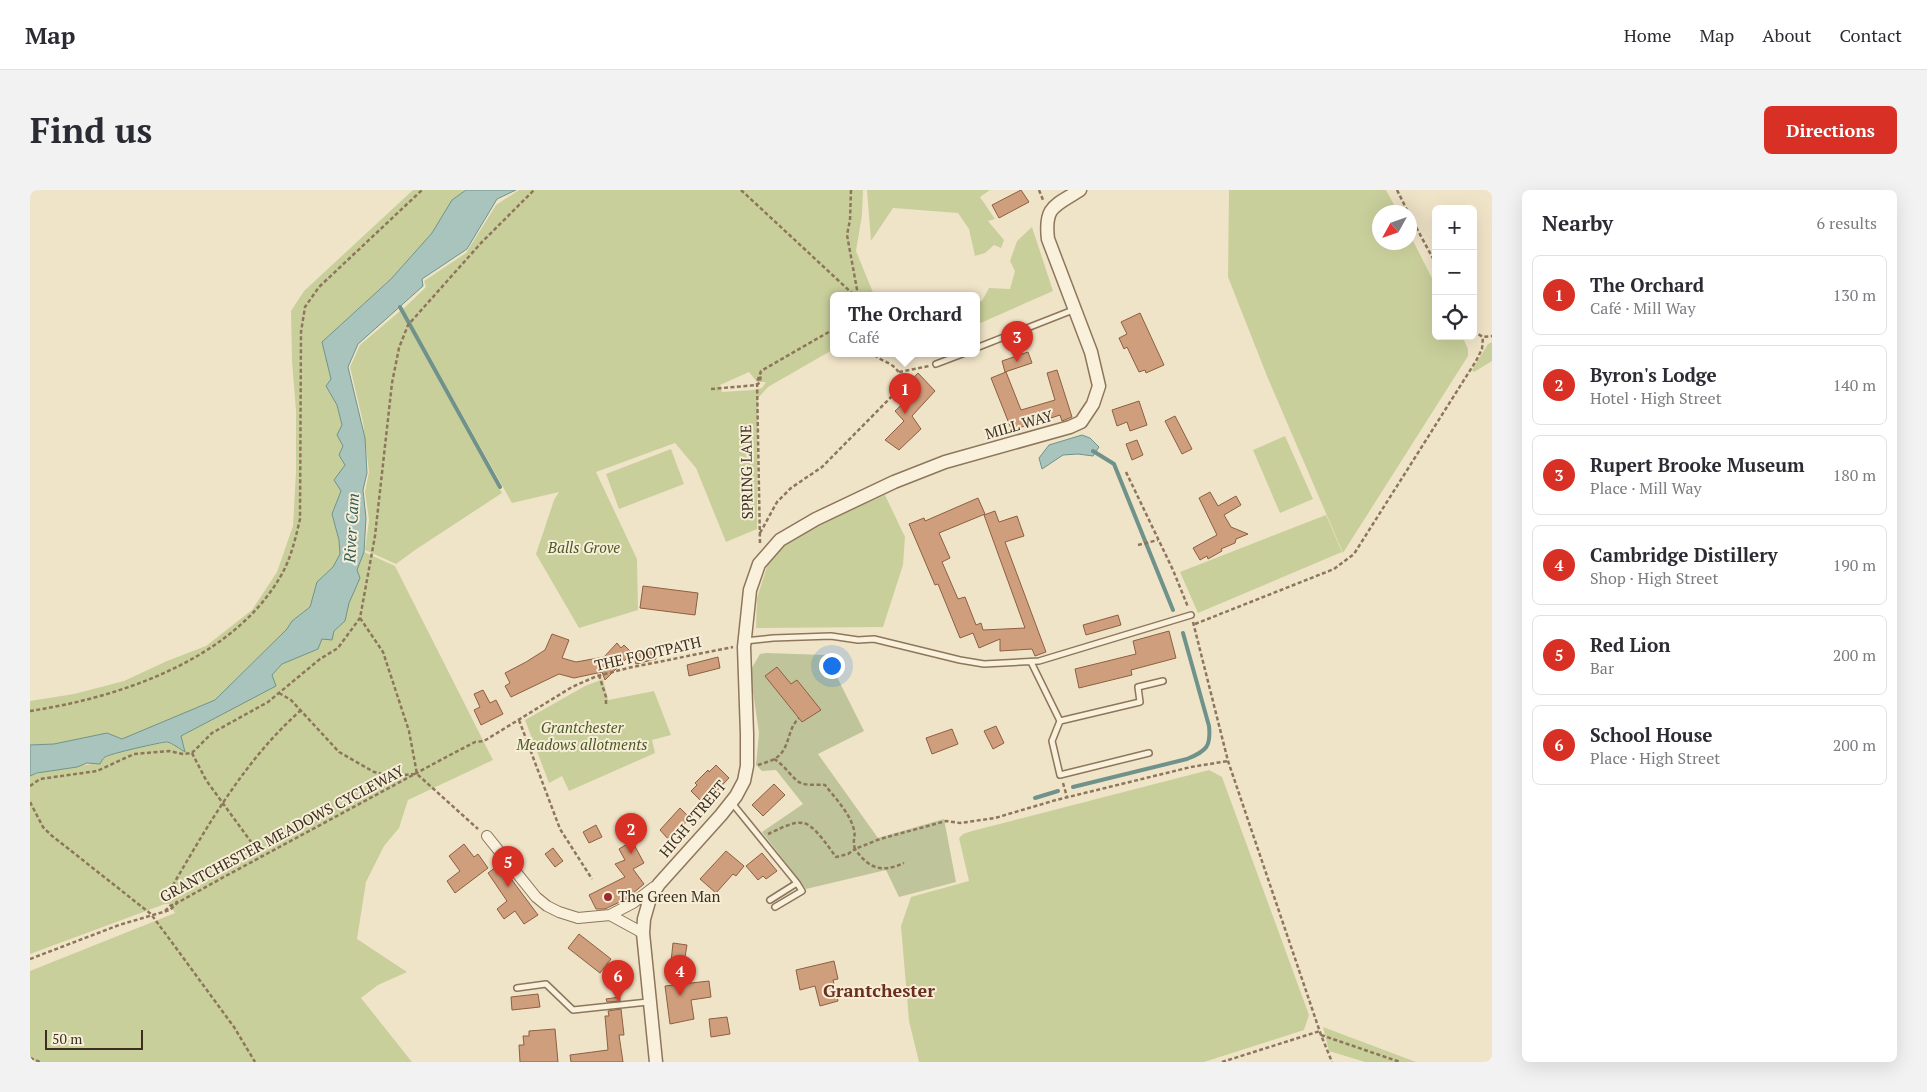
<!DOCTYPE html>
<meta charset="utf-8">
<style>
body{margin:0;font-family:"PT Serif",serif;background:#f2f2f3;color:#2b2b33}
.controls{position:absolute;right:15px;top:15px;display:grid;overflow:hidden;border-radius:8px;box-shadow:0 5px 20px #0002}
.controls button{width:45px;height:45px;display:grid;place-items:center;padding:0;border:0;border-bottom:1px solid #e1e1e2;background:#fff;color:#2b2b33;font:25px sans-serif}
.compass{position:absolute;left:1342px;top:15px;width:45px;height:45px;border-radius:50%;background:#fff;box-shadow:0 5px 20px #0002;rotate:230deg}
.scale{position:absolute;left:15px;bottom:12px;width:98px;box-sizing:border-box;padding-left:5px;border:2px solid #3d2e20;border-top:0;font-size:14px;line-height:18px;white-space:nowrap;color:#3d2e20;-webkit-text-stroke:4px #f7eed8;paint-order:stroke}
.you{position:absolute;left:801px;top:475px;width:18px;height:18px;margin:-12px;border:4px solid #fff;border-radius:50%;background:#1a73e8;box-shadow:0 0 0 8px #1a73e833}
.badge{display:grid;place-items:center;width:32px;height:32px;border-radius:50%;background:#d93025;color:#fff;font-size:16px;font-weight:700}
.pin{position:absolute;translate:-50% -41px;filter:drop-shadow(0 1px 2px #0008)}
.pin::after{content:'';position:absolute;top:26px;width:18px;height:15px;background:inherit;clip-path:polygon(0 0,100% 0,50% 100%)}
.popup{position:absolute;left:800px;top:102px;width:150px;height:65px;box-sizing:border-box;display:grid;place-content:center;border-radius:8px;background:#fff;filter:drop-shadow(0 1px 4px #0005);font-size:16px;white-space:nowrap;color:#7c7c81}
.popup b{font-size:19px;color:#2b2b33}
.popup::after{content:'';position:absolute;left:50%;top:100%;margin-left:-10px;border:10px solid transparent;border-top-color:#fff}
.list{margin:0;padding:0;list-style:none}
h2{display:flex;justify-content:space-between;align-items:center;height:65px;margin:0;padding:0 20px;font-size:21px}
h2 small{font-size:16px;font-weight:400;color:#7c7c81}
.list li{display:grid;grid-template-columns:32px 1fr auto;gap:15px;align-items:center;box-sizing:border-box;height:80px;margin:0 10px 10px;padding:0 10px;border:1px solid #e1e1e2;border-radius:8px}
.list b{display:block;font-size:19px;white-space:nowrap}
.list p{margin:0;font-size:16px;white-space:nowrap;color:#7c7c81}
.list em{font-size:16px;font-style:normal;color:#7c7c81}
.icon{flex:none;width:28px;height:28px;fill:none;stroke:currentColor;stroke-width:2;stroke-linecap:round;stroke-linejoin:round}
.map{position:relative;flex:none;width:1462px;height:872px;overflow:hidden;border-radius:8px}
header{display:flex;align-items:center;gap:30px;box-sizing:border-box;height:70px;padding:0 25px;background:#fff;border-bottom:1px solid #e1e1e2}
header strong{font-size:24px}
nav{display:flex;gap:28px;margin-inline-start:auto;font-size:18px}
.intro{display:flex;align-items:center;justify-content:space-between;box-sizing:border-box;height:120px;padding:0 30px}
h1{margin:0;font-size:35px}
.button{padding:12px 22px;border-radius:8px;background:#d93025;color:#fff;font-size:18px;font-weight:700}
main{display:flex;gap:30px;padding:0 30px}
aside{flex:1;background:#fff;border-radius:8px;box-shadow:0 5px 20px #0002}
.map>svg:first-child{display:block}
.green{fill:#c9cf9b;fill-rule:evenodd}
.cemetery{fill:#bfc49a}
.water{fill:#a9c4bc;stroke:#6f938a}
.lines{fill:none;stroke-linecap:round;stroke-linejoin:round}
.stream{stroke:#6f938a;stroke-width:4}
.building{fill:#cf9f7d;stroke:#8d5f41}
.service-casing{stroke:#8d765c;stroke-width:8}
.minor-casing{stroke:#8d765c;stroke-width:12}
.tertiary-casing{stroke:#8d765c;stroke-width:15}
.path{stroke:#8d765c;stroke-width:2.5;stroke-dasharray:4 2.5;stroke-linecap:butt}
.service{stroke:#faf1dc;stroke-width:5}
.minor{stroke:#faf1dc;stroke-width:10}
.tertiary{stroke:#faf1dc;stroke-width:12}
.poi-dot{fill:#9e2a2b;stroke:#f7eed8;stroke-width:2}
.labels{text-anchor:middle;stroke-width:4;stroke-linejoin:round;paint-order:stroke}
.street-label{font-size:15px;fill:#3d2e20;stroke:#f7eed8}
.park-label{font-size:15px;font-style:italic;fill:#4d5a26;stroke:#f7eed8}
.poi-label{font-size:15px;fill:#3d2e20;stroke:#f7eed8;text-anchor:start}
.water-label{font-size:16px;font-style:italic;fill:#2f5d5a;stroke:#f7eed8}
.quarter-label{font-size:18px;font-weight:bold;fill:#6b2e1e;stroke:#f7eed8}
</style>
<header>
<strong>Map</strong>
<nav><a>Home</a><a>Map</a><a>About</a><a>Contact</a></nav>
</header>
<div class="intro"><h1>Find us</h1><a class="button">Directions</a></div>
<main>
<div class="map">
<svg width="1462" height="872" viewBox="0 0 1462 872">
<rect width="100%" height="100%" fill="#f0e4c8"/>
<path class="green" d="M383 0H436L422 10 402 43 361 89 292 152 301 189 296 196 307 215 312 235 315 275 304 290 311 301 302 324 309 350 310 364 303 377 287 392 280 417 262 431 257 439 185 510 92 549 77 543 24 554 0 555V511L44 504 94 491 137 471 176 456 222 420 247 382 263 336 266 282V221L262 171 261 121 274 101Z
M489 0H833L832 25 826 61 844 105H804V159L738 197 728 208 727 339 696 352 666 278 645 253 566 282 607 369 608 420 549 438 506 364 524 310 529 302 482 313 373 119 396 97 394 91 436 63 466 15ZM719 182 727 192H736L732 198 723 200 692 202 690 195Z
M837 0H960L950 7 965 29 958 31 974 50 971 58 964 55 955 63 945 66 939 39 928 23 863 18 841 51Z
M1199 0H1356L1368 22H1350V52H1380V45L1406 96V146H1432L1438 159V166L1313 363 1237 186 1198 87Z
M1002 37 1023 101 946 135V110L952 111 959 98 980 99 985 81 980 71 987 51Z
M370 121 472 303 385 360 366 374 335 360 339 330 335 302 339 282 333 232 320 177 330 155Z
M1462 152V171L1444 182 1442 180 1458 154Z
M1255 246 1283 309 1250 323 1223 260Z
M641 259 654 294 589 319 576 284Z
M855 305 875 347 873 375 853 437 726 438 727 408 740 367 760 348Z
M1296 325 1312 362 1168 423 1150 382Z
M334 362 365 376 463 570 378 610 369 638 354 656 336 692 327 749 377 782 348 795 331 808 382 872H0V781L145 723 139 714H135L0 764V586C13 581 57 573 70 574 71 573 73 568 75 567 80 563 129 552 137 553 142 553 150 559 155 561L151 546 245 496 242 485 252 474 288 459 292 449 304 441 315 431 319 413 330 388 327 380Z
M573 489 578 510 624 501 641 545 622 550 625 563 539 601 532 586 519 593 495 530 555 496Z
M1179 580 1192 587 1279 825 1274 840 1174 872H889L879 831 871 736 881 707 939 691 929 648 933 644 942 641Z
M1293 837 1386 872H1335L1299 861Z"/>
<path class="cemetery" d="M736 463 796 465 834 541 788 564 848 648 914 629 926 692 869 707 856 680 776 699 732 642 773 614 746 580 732 581 726 575 729 543 720 481 730 464Z"/>
<path class="water" d="M436 0H486L467 9 437 59 392 89 393 96 328 154 318 177 335 248 337 283 333 300 336 328 334 362 327 380 330 388 319 413 315 431 304 441 302 450 292 449 288 459 252 474 242 485 246 496 151 546 155 562C150 559 142 553 137 552 131 552 79 564 75 567 73 568 71 572 70 574L57 573 47 577 7 583 0 586V555L24 554 77 543 92 549 185 510 257 439 262 431 280 417 287 392 303 377 310 364 309 350 302 324 311 301 304 290 315 275 309 265 313 256 307 245 312 235 307 215 296 196 301 189 292 152 361 89 402 43 422 10Z
M1052 245 1060 248 1069 257 1063 266 1048 264 1033 265 1012 279 1009 268 1019 255Z"/>
<g class="lines">
<path class="stream" d="M370 117 470 297
M1063 261 1084 274 1143 420
M1043 597 1157 569C1177 561 1181 556 1179 536L1153 443
M1005 608 1028 601"/>
</g>
<path class="building" d="M991 0 999 12 969 28 962 15Z
M1110 123 1134 175 1116 183 1115 180 1109 182 1097 157 1094 159 1089 148 1097 144 1091 132Z
M998 162 1002 173 975 182 972 171Z
M1027 180 1042 227 1032 231 1030 225 1009 232V230L982 241 961 188 976 182 991 220 1025 210 1017 183Z
M888 183 905 201 882 226 891 239 869 260 855 250 874 231 865 221 880 207 872 200Z
M1109 211 1117 235 1100 241 1097 232 1087 236 1082 220Z
M1145 226 1162 259 1152 264 1135 231Z
M1107 250 1113 265 1102 270 1096 254Z
M1180 302 1188 316 1206 306 1211 315 1194 325 1201 337 1218 344 1206 349 1205 353 1191 359 1192 361 1178 369 1177 366 1170 370 1163 358 1187 345 1169 308Z
M948 308 955 324 909 343 920 368 912 372 928 409 935 407 946 435 951 433 953 440 995 438 954 325 965 321 969 332 987 326 994 346 975 352 1016 462 1005 466 1002 459 970 461V449L949 458 943 443 930 448 908 394 905 395 879 334 894 328 895 331Z
M613 396 668 403 665 425 610 418Z
M1088 425 1091 435 1056 445 1053 435Z
M1139 441 1146 468 1101 480 1102 485 1049 498 1045 479 1106 464 1103 451Z
M522 444 539 450 532 468 546 472 574 467 587 453 591 458 594 455 602 463 575 490 572 482 544 488 529 484 481 507 475 496 480 493 475 483 496 472 515 460Z
M623 459 626 469 606 474 603 464Z
M688 467 690 478 659 486 657 475Z
M747 477 761 494 767 490 791 520 772 532 735 486Z
M453 500 460 513 466 510 473 524 451 535 444 520 450 517 444 504Z
M966 536 974 553 963 559 954 541Z
M922 539 928 554 902 564 896 548Z
M686 575 699 588 674 614 661 601 667 595 665 593 678 580 679 582Z
M744 594 755 605 733 626 722 615Z
M650 618 660 628 639 650 630 640Z
M566 635 572 647 559 653 553 642Z
M602 651 614 673 603 679 614 694 596 709 575 719H566L559 705 595 687 585 674 595 670 589 659Z
M434 654 444 667 448 664 458 678 425 703 417 691 430 681 419 666Z
M523 658 533 671 525 677 515 664Z
M696 661 714 676 706 686 703 684 686 703 670 689Z
M732 663 747 681 736 689 733 686 728 690 716 676Z
M470 674 508 725 494 734 485 721 474 729 467 719 477 711 458 683Z
M549 744 581 769 570 783 538 758Z
M643 753 657 755 654 773 641 772Z
M804 771 808 789 803 790 808 811 790 816 785 796 770 800 766 780Z
M679 791 681 807 661 810 664 829 640 834 635 796Z
M508 804 510 817 482 820 481 807Z
M590 807V811L577 812 576 809Z
M591 819 594 845H589L593 872H541L540 865 578 860 575 826H579L578 821Z
M697 827 700 844 681 847 679 829Z
M525 839 528 872H490L489 855H494L493 846H499V841Z"/>
<g class="lines">
<defs>
<path id="service" d="M946 158 1043 120
M906 174 935 163
M715 451 743 448 801 446 828 450 844 449 930 470 954 474 1009 471 1161 425
M1001 472 1030 531 1110 512 1108 497 1133 491
M1030 531 1022 551 1030 585 1119 563
M702 613 767 693 740 710
M745 717 772 701 767 693
M487 798 516 794 543 820 618 812"/>
<path id="minor" d="M457 646 506 707 517 716 529 722 548 728 580 725 603 713 624 697
M580 725 613 743"/>
<path id="tertiary" d="M626 872 613 743 614 729 620 708 629 694 691 625 706 606 714 591 717 576V544L714 457 720 400 729 374 750 350 786 329 864 292 915 272 1040 237 1051 232 1063 214 1069 196 1061 162 1018 49C1014 16 1025 16 1050 0"/>
</defs>
<use href="#service" class="service-casing"/>
<use href="#minor" class="minor-casing"/>
<use href="#tertiary" class="tertiary-casing"/>
<path class="path" d="M711 0 824 105
M821 0 820 30 817 45 828 105
M1009 0 1013 10
M1367 0 1378 22
M1380 26 1406 74
M1443 141 1453 147 1462 146
M869 182 899 176
M681 199 727 195 730 192 731 183
M1096 282 1143 380 1158 417
M730 343 747 312 761 298 792 277 869 199 873 191C870 184 867 178 860 174 854 170 848 170 844 163
M730 353 727 192 731 181 804 139
M1108 355 1128 350
M330 428 353 462 379 541 387 584 448 639
M1163 432 1198 571 1291 845 1302 872
M1165 434 1304 379 1324 364 1446 171 1452 159 1453 147
M569 485 576 507V515
M249 503 261 510 309 562 344 582 363 586 385 584
M0 521C92 507 208 468 254 380 262 364 266 346 270 329L271 142 275 117 289 97 392 0
M489 530 530 639 562 689
M162 563 176 590 232 667
M744 569C755 575 763 590 771 593 777 596 788 594 795 595 805 608 820 623 824 640 826 647 822 650 825 659L850 649 916 631 930 633 965 628 1026 610 1161 577 1198 571
M728 575C733 573 739 572 744 569 761 560 756 540 769 528
M1033 593 1037 607
M0 596 10 589 67 581 104 564 139 561 153 564 162 563 182 543 238 512 290 469 308 458 330 428 345 346 362 193 369 158 378 135 451 53 504 0
M0 612 13 637 21 645 121 724 204 837 225 872
M738 644C748 640 762 631 773 633 784 634 799 658 806 667L818 664 825 659C839 679 852 683 874 673
M135 721 140 716 147 713 143 695C179 633 216 569 270 521
M0 769 89 735 140 720 147 713 192 688 420 565 445 552 454 551 542 497 567 486 598 478 703 457
M1291 845 1370 872
M0 868 10 872
M1192 872 1290 841"/>
<use href="#service" class="service"/>
<use href="#minor" class="minor"/>
<use href="#tertiary" class="tertiary"/>
</g>
<circle class="poi-dot" cx="578" cy="707" r="5"/>
<g class="labels">
<g class="street-label">
<text transform="translate(989 235) rotate(-16)" y="5">MILL WAY</text>
<text transform="translate(717 282) rotate(-91)" y="5">SPRING LANE</text>
<text transform="translate(618 464) rotate(-13)" y="5">THE FOOTPATH</text>
<text transform="translate(663 629) rotate(-50)" y="5">HIGH STREET</text>
<text transform="translate(252 644) rotate(-28)" y="5">GRANTCHESTER MEADOWS CYCLEWAY</text>
</g>
<g class="park-label">
<text x="554" y="363">Balls Grove</text>
<text x="552" y="543">Grantchester<tspan x="552" dy="17">Meadows allotments</tspan></text>
</g>
<g class="poi-label">
<text x="588" y="712">The Green Man</text>
</g>
<g class="water-label">
<text transform="translate(321 338) rotate(-87)" y="6">River Cam</text>
</g>
<g class="quarter-label">
<text x="849" y="807">Grantchester</text>
</g>
</g>
</svg>
<div class="controls">
<button>+</button>
<button>−</button>
<button><svg class="icon" aria-label="locate" viewBox="0 0 24 24"><circle cx="12" cy="12" r="6"/><path d="M12 2v4M12 18v4M2 12h4M18 12h4"/></svg></button>
</div>
<svg class="compass" viewBox="-18 -18 36 36"><path d="M0-13l5 13h-10z" fill="#e53935"/><path d="M0 13l5-13h-10z" fill="#7c7c81"/></svg>
<div class="scale">50 m</div>
<div class="you"></div>
<div class="pin badge" style="left:875px;top:224px">1</div>
<div class="popup"><b>The Orchard</b>Café</div>
<div class="pin badge" style="left:601px;top:664px">2</div>
<div class="pin badge" style="left:987px;top:172px">3</div>
<div class="pin badge" style="left:650px;top:806px">4</div>
<div class="pin badge" style="left:478px;top:697px">5</div>
<div class="pin badge" style="left:588px;top:811px">6</div>
</div>
<aside>
<h2>Nearby<small>6 results</small></h2>
<ul class="list">
<li><span class="badge">1</span><div><b>The Orchard</b><p>Café · Mill Way</p></div><em>130 m</em></li>
<li><span class="badge">2</span><div><b>Byron's Lodge</b><p>Hotel · High Street</p></div><em>140 m</em></li>
<li><span class="badge">3</span><div><b>Rupert Brooke Museum</b><p>Place · Mill Way</p></div><em>180 m</em></li>
<li><span class="badge">4</span><div><b>Cambridge Distillery</b><p>Shop · High Street</p></div><em>190 m</em></li>
<li><span class="badge">5</span><div><b>Red Lion</b><p>Bar</p></div><em>200 m</em></li>
<li><span class="badge">6</span><div><b>School House</b><p>Place · High Street</p></div><em>200 m</em></li>
</ul>
</aside>
</main>
